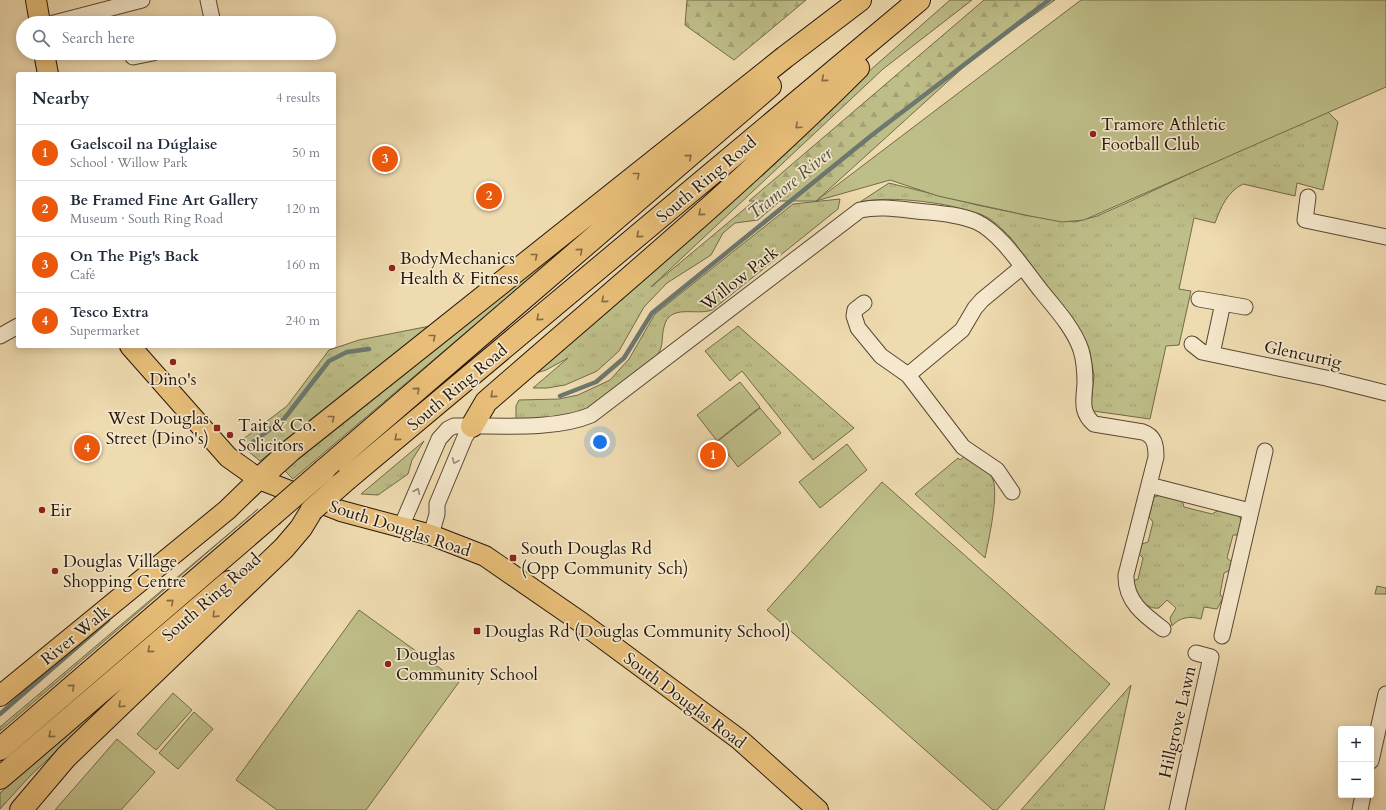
<!DOCTYPE html>
<meta charset="utf-8">
<style>
body{margin:0;font-family:Cardo,serif;background:#f2f2f3;color:#1f2937}
.controls{position:absolute;right:12px;bottom:12px;display:grid;overflow:hidden;border-radius:4px;box-shadow:0 2px 10px #0003}
.controls button{width:36px;height:36px;display:grid;place-items:center;padding:0;border:0;border-bottom:1px solid #e0e1e3;background:#fff;color:#1f2937;font:20px sans-serif}
.you{position:absolute;left:600px;top:442px;width:14px;height:14px;margin:-10px;border:3px solid #fff;border-radius:50%;background:#1a73e8;box-shadow:0 0 0 6px #1a73e833}
.badge{display:grid;place-items:center;width:26px;height:26px;border-radius:50%;background:#ea580c;color:#fff;font-size:13px;font-weight:700}
.pin{position:absolute;translate:-50% -50%;border:2px solid #fff;box-shadow:0 1px 4px #0006}
.list{margin:0;padding:0;list-style:none}
h2{display:flex;justify-content:space-between;align-items:center;height:52px;margin:0;padding:0 16px;font-size:17px}
h2 small{font-size:13px;font-weight:400;color:#747a83}
.list li{display:grid;grid-template-columns:26px 1fr auto;gap:12px;align-items:center;box-sizing:border-box;height:56px;padding:0 16px;border-top:1px solid #e0e1e3}
.list b{display:block;font-size:15px;white-space:nowrap}
.list p{margin:0;font-size:13px;white-space:nowrap;color:#747a83}
.list em{font-size:13px;font-style:normal;color:#747a83}
.icon{flex:none;width:22px;height:22px;fill:none;stroke:currentColor;stroke-width:2;stroke-linecap:round;stroke-linejoin:round}
.map{position:relative;flex:none;width:1386px;height:810px;overflow:hidden}
.search{position:absolute;background:#fff;box-shadow:0 2px 10px #0003;left:16px;top:16px;width:320px;height:44px;display:flex;align-items:center;gap:10px;box-sizing:border-box;padding:0 14px;border-radius:22px;color:#747a83;font-size:15px}
.panel{position:absolute;background:#fff;box-shadow:0 2px 10px #0003;left:16px;top:72px;width:320px;height:276px;border-radius:4px}
.map>svg:first-child{display:block}
.grass{fill:url(#grass-tufts);stroke:#726a4a}
.forest{fill:url(#forest-firs);stroke:#726a4a}
.pitch{fill:#bebe88;stroke:#726a4a}
.lines{fill:none;stroke-linecap:round;stroke-linejoin:round}
.stream{stroke:#6c786f;stroke-width:4.5}
.minor-casing{stroke:#584834;stroke-width:17}
.major-casing{stroke:#25170b;stroke-width:22}
.highway-casing{stroke:#25170b;stroke-width:24}
.minor{stroke:#f5e8cc;stroke-width:15}
.major{stroke:#e8be78;stroke-width:20}
.highway{stroke:#e8be78;stroke-width:22}
.highway-bridge-casing{stroke:#25170b;stroke-width:24;stroke-linecap:butt}
.highway-bridge{stroke:#e8be78;stroke-width:22}
.oneway{stroke:#866a42}
.oneway2{stroke:#978a75}
.poi-dot{fill:#8f2418;stroke:#f5e8cc;stroke-width:1.5}
.labels{text-anchor:middle;stroke-width:3.5;stroke-linejoin:round;paint-order:stroke}
.poi-label{font-size:17px;fill:#25170b;stroke:#f5e8cc;text-anchor:start}
.street-label{font-size:17px;fill:#25170b;stroke:#f5e8cc}
.water-label{font-size:18px;font-style:italic;fill:#4e5045;stroke:#f5e8cc}
</style>
<div class="map">
<svg width="1386" height="810" viewBox="0 0 1386 810">
<defs>
<pattern id="grass-tufts" width="24" height="20" patternUnits="userSpaceOnUse"><rect width="24" height="20" fill="#bebe88"/><path d="M3 7l-1-3M5 7V3M7 7l1-3M15 17l-1-3M17 17v-4M19 17l1-3" fill="none" stroke="#a3a374"/></pattern>
<pattern id="forest-firs" width="22" height="20" patternUnits="userSpaceOnUse"><rect width="22" height="20" fill="#bebe88"/><path d="M5 1l3.5 6h-7zM16 11l3.5 6h-7z" fill="#a3a374"/></pattern>
</defs>
<rect width="100%" height="100%" fill="#efdbb0"/>
<filter id="stains"><feTurbulence type="fractalNoise" baseFrequency=".005" numOctaves="4"/><feColorMatrix values="0 0 0 0 .2 0 0 0 0 .09 0 0 0 0 .02 0 0 0 .5 -.17"/></filter>
<radialGradient id="worn" r=".72"><stop offset=".6" stop-color="#630" stop-opacity="0"/><stop offset="1" stop-color="#630" stop-opacity=".3"/></radialGradient>
<path class="grass" d="M950 0H972L883 69 651 287 754 201H780L758 220 735 223 723 233 711 255 667 283 644 307 619 351 597 371 565 385 547 388H533L568 358 546 370 536 373 835 101Z
M1326 110 1338 122 1323 190 1297 183 1295 196 1243 184C1227 192 1221 207 1215 223L1194 218 1179 289 1191 291 1179 345 1166 346 1150 419 1093 411 1091 404 1094 376 1090 352 1086 341 1071 317 1011 238C1002 229 993 219 980 214 950 203 891 195 860 202L889 183 977 205 1030 216 1075 222 1097 216 1131 201Z
M682 149 293 479 284 470 290 462Z
M840 199 838 209 712 310C696 316 669 303 664 327 661 338 664 345 658 354L592 406C568 420 543 419 516 419V406L519 400 559 399 578 395 610 380 629 359 655 314 793 204Z
M430 326 260 461 238 443 287 406 329 350 359 340Z
M738 326 854 428 813 460 742 371 730 381 705 351Z
M424 441 412 460 408 474 378 495 361 494Z
M964 457C972 464 985 468 991 476 1001 488 988 542 985 558L915 494 958 458 960 460Z
M1161 495 1182 500 1184 507 1212 514 1219 510 1240 516 1241 523 1238 535H1233L1227 558 1232 562 1230 570 1224 573 1220 594 1223 598 1217 609 1204 607 1201 619C1189 616 1180 617 1172 626L1170 618 1176 608 1167 600 1159 608C1144 610 1135 593 1133 581L1138 579 1143 558 1139 554 1142 544 1148 542 1153 522 1149 517 1154 497Z
M258 509 0 731V727Z
M1377 586 1386 588V594H1375Z
M1131 685 1104 810H1021Z"/>
<path class="forest" d="M687 0H806L734 60 685 25Z
M984 0H1055L978 54 816 201H749Z
M132 680 29 777 0 809V793Z"/>
<path class="pitch" d="M1081 0H1386V87L1084 220 1062 222 1030 216 938 196 890 180 816 201Z
M740 382 760 407 717 441 697 415Z
M760 408 781 433 738 467 718 441Z
M847 444 867 470 820 508 799 482Z
M882 482 1110 684 997 810H993L767 610Z
M359 610 459 682 366 810H277L236 780Z
M173 693 192 710 156 750 137 734Z
M194 712 213 729 178 769 159 753Z
M117 739 155 772 121 810H55Z"/>
<g class="lines">
<path class="stream" d="M560 396 596 382 624 358 652 313 872 135 1049 0
M245 448 284 419 329 361 347 352 369 349
M0 714 108 620"/>
<defs>
<path id="minor" d="M208 0 213 23
M54 23 142 0
M133 57 153 53
M1308 197 1305 220 1386 237
M1199 299 1245 307
M864 303 855 310 854 316 858 328 881 356 908 375 963 447 997 470 1012 492
M0 336 18 326
M1192 344 1202 352 1326 378 1386 393
M1212 354 1223 303
M908 375 962 330 975 308 982 300 1022 267
M1149 485 1250 511
M401 527 439 439 448 429 454 426C496 425 553 431 591 415L860 210C879 206 898 209 917 211 936 213 959 214 977 222 1001 233 1025 271 1042 292 1056 309 1074 329 1081 350 1084 360 1085 372 1085 383 1084 400 1080 412 1094 424L1143 432C1155 436 1156 446 1156 457L1126 575C1125 601 1144 615 1163 629
M431 535 437 514V504L465 437 472 426
M1222 636 1265 451
M1371 761 1386 694
M1177 810 1211 657 1196 653
M1360 810 1363 795"/>
<path id="major" d="M36 0 40 23
M44 53 48 74
M130 346 228 457 259 479 341 511 431 535 485 556 582 623 740 740 818 810
M0 696 227 510 259 479"/>
<path id="highway" d="M472 426 486 402C611 293 740 186 858 68
M324 470 770 86
M259 479 290 451 785 57 860 0
M347 479 919 0
M0 749 271 516
M0 778 229 582
M21 810 66 757 284 548 301 528 312 510"/>
</defs>
<use href="#minor" class="minor-casing"/>
<use href="#major" class="major-casing"/>
<use href="#highway" class="highway-casing"/>
<use href="#minor" class="minor"/>
<use href="#major" class="major"/>
<use href="#highway" class="highway"/>
<defs>
<path id="highway-bridge" d="M312 510 347 479
M271 516 324 470"/>
</defs>
<use href="#highway-bridge" class="highway-bridge-casing"/>
<use href="#highway-bridge" class="highway-bridge"/>
</g>
<defs><path id="oneway-chevron" d="M-2-3.5L2.5 0L-2 3.5" fill="none" stroke-width="1.6" stroke-linecap="round" stroke-linejoin="round"/></defs>
<g class="oneway">
<use href="#oneway-chevron" transform="translate(824 79) rotate(140)"/>
<use href="#oneway-chevron" transform="translate(798 126) rotate(138)"/>
<use href="#oneway-chevron" transform="translate(689 157) rotate(-41)"/>
<use href="#oneway-chevron" transform="translate(637 175) rotate(-39)"/>
<use href="#oneway-chevron" transform="translate(701 213) rotate(139)"/>
<use href="#oneway-chevron" transform="translate(639 235) rotate(140)"/>
<use href="#oneway-chevron" transform="translate(580 251) rotate(-41)"/>
<use href="#oneway-chevron" transform="translate(535 256) rotate(-39)"/>
<use href="#oneway-chevron" transform="translate(604 300) rotate(139)"/>
<use href="#oneway-chevron" transform="translate(539 318) rotate(140)"/>
<use href="#oneway-chevron" transform="translate(433 337) rotate(-39)"/>
<use href="#oneway-chevron" transform="translate(417 390) rotate(-41)"/>
<use href="#oneway-chevron" transform="translate(493 395) rotate(139)"/>
<use href="#oneway-chevron" transform="translate(332 418) rotate(-39)"/>
<use href="#oneway-chevron" transform="translate(397 438) rotate(140)"/>
<use href="#oneway-chevron" transform="translate(171 602) rotate(-41)"/>
<use href="#oneway-chevron" transform="translate(215 615) rotate(136)"/>
<use href="#oneway-chevron" transform="translate(150 650) rotate(140)"/>
<use href="#oneway-chevron" transform="translate(72 687) rotate(-41)"/>
<use href="#oneway-chevron" transform="translate(121 705) rotate(136)"/>
<use href="#oneway-chevron" transform="translate(51 735) rotate(140)"/>
</g>
<g class="oneway2">
<use href="#oneway-chevron" transform="translate(455 461) rotate(112)"/>
<use href="#oneway-chevron" transform="translate(417 491) rotate(-67)"/>
</g>
<g class="poi-dot">
<circle cx="1093" cy="134" r="4"/>
<circle cx="392" cy="268" r="4"/>
<circle cx="173" cy="362" r="4"/>
<rect x="213" y="424" width="8" height="8" rx="2"/>
<circle cx="230" cy="435" r="4"/>
<circle cx="42" cy="510" r="4"/>
<rect x="509" y="554" width="8" height="8" rx="2"/>
<circle cx="55" cy="571" r="4"/>
<rect x="473" y="627" width="8" height="8" rx="2"/>
<circle cx="388" cy="664" r="4"/>
</g>
<g class="labels">
<g class="poi-label">
<text x="1101" y="130">Tramore Athletic<tspan x="1101" dy="20">Football Club</tspan></text>
<text x="400" y="264">BodyMechanics<tspan x="400" dy="20">Health &amp; Fitness</tspan></text>
<text x="173" y="385" text-anchor="middle">Dino's</text>
<text x="209" y="424" text-anchor="end">West Douglas<tspan x="209" dy="20">Street (Dino's)</tspan></text>
<text x="238" y="431">Tait &amp; Co.<tspan x="238" dy="20">Solicitors</tspan></text>
<text x="50" y="516">Eir</text>
<text x="521" y="554">South Douglas Rd<tspan x="521" dy="20">(Opp Community Sch)</tspan></text>
<text x="63" y="567">Douglas Village<tspan x="63" dy="20">Shopping Centre</tspan></text>
<text x="485" y="637">Douglas Rd (Douglas Community School)</text>
<text x="396" y="660">Douglas<tspan x="396" dy="20">Community School</tspan></text>
</g>
<g class="street-label">
<text transform="translate(706 179) rotate(-40)" y="6">South Ring Road</text>
<text transform="translate(739 278) rotate(-38)" y="6">Willow Park</text>
<text transform="translate(1303 354) rotate(12)" y="6">Glencurrig</text>
<text transform="translate(457 387) rotate(-40)" y="6">South Ring Road</text>
<text transform="translate(400 528) rotate(18)" y="6">South Douglas Road</text>
<text transform="translate(211 597) rotate(-41)" y="6">South Ring Road</text>
<text transform="translate(75 635) rotate(-39)" y="6">River Walk</text>
<text transform="translate(685 700) rotate(37)" y="6">South Douglas Road</text>
<text transform="translate(1177 722) rotate(-77)" y="6">Hillgrove Lawn</text>
</g>
<g class="water-label">
<text transform="translate(790 183) rotate(-39)" y="6">Tramore River</text>
</g>
</g>
<rect width="100%" height="100%" filter="url(#stains)"/>
<rect width="100%" height="100%" fill="url(#worn)"/>
</svg>
<div class="controls">
<button>+</button>
<button>−</button>
</div>
<div class="you"></div>
<div class="pin badge" style="left:713px;top:455px">1</div>
<div class="pin badge" style="left:489px;top:196px">2</div>
<div class="pin badge" style="left:385px;top:159px">3</div>
<div class="pin badge" style="left:87px;top:448px">4</div>
<div class="search"><svg class="icon" aria-label="search" viewBox="0 0 24 24"><circle cx="10" cy="10" r="6"/><path d="M15 15l6 6"/></svg>Search here</div>
<section class="panel">
<h2>Nearby<small>4 results</small></h2>
<ul class="list">
<li><span class="badge">1</span><div><b>Gaelscoil na Dúglaise</b><p>School · Willow Park</p></div><em>50 m</em></li>
<li><span class="badge">2</span><div><b>Be Framed Fine Art Gallery</b><p>Museum · South Ring Road</p></div><em>120 m</em></li>
<li><span class="badge">3</span><div><b>On The Pig's Back</b><p>Café</p></div><em>160 m</em></li>
<li><span class="badge">4</span><div><b>Tesco Extra</b><p>Supermarket</p></div><em>240 m</em></li>
</ul>
</section>
</div>
